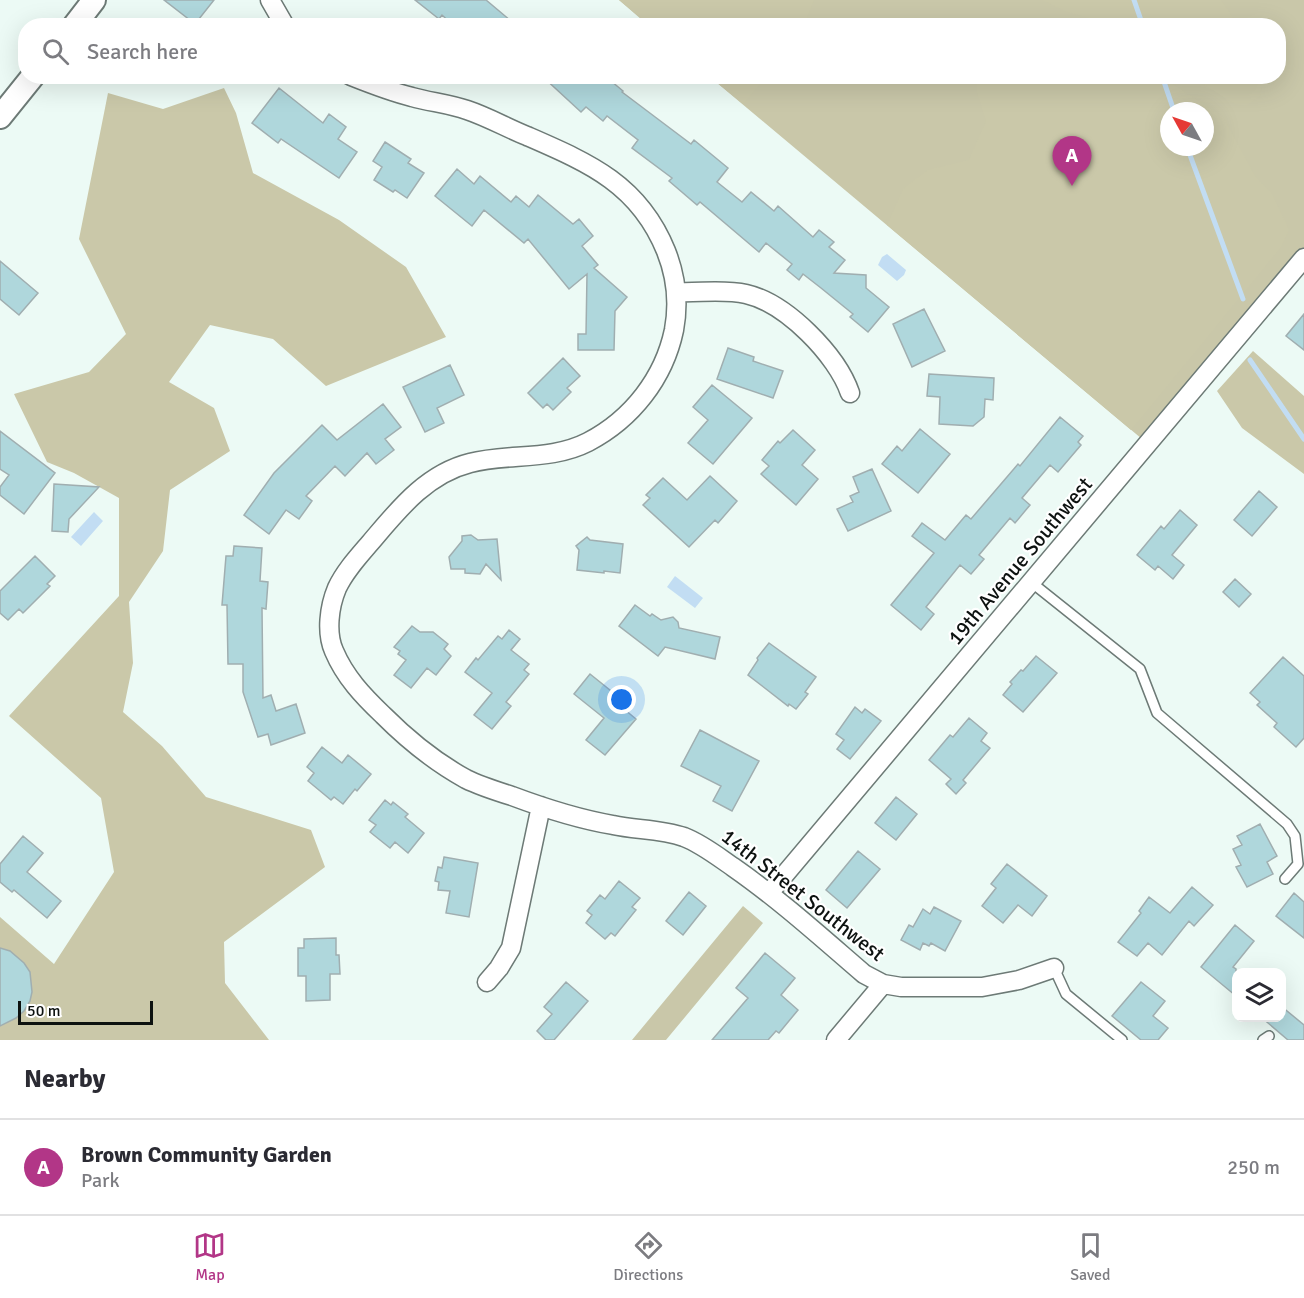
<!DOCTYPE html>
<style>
body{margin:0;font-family:Signika,sans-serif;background:#f7f7f7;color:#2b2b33}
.controls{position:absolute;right:18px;bottom:18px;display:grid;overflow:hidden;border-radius:12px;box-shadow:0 6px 24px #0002}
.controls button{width:54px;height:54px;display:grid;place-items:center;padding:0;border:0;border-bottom:2px solid #e1e1e2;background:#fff;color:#2b2b33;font:30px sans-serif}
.compass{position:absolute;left:1160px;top:102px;width:54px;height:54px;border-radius:50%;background:#fff;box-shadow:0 6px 24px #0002;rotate:310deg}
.scale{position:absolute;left:18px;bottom:15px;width:135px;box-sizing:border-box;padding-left:6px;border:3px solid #0d1210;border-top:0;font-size:16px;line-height:21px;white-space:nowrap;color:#0d1210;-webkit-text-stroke:4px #fff;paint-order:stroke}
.you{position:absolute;left:622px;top:700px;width:21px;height:21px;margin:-15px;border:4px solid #fff;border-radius:50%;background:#1a73e8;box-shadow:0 0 0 9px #1a73e833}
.badge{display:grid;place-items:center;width:39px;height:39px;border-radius:50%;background:#b23687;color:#fff;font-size:20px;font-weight:700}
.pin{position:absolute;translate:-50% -50px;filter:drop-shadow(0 2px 3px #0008)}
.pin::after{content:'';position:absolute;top:32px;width:21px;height:18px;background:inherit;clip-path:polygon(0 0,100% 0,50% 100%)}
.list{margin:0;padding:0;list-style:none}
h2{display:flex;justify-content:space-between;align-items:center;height:78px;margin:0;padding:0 24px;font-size:26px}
h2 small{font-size:20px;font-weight:400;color:#7c7c81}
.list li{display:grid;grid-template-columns:39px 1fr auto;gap:18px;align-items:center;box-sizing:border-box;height:96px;padding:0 24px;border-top:2px solid #e1e1e2}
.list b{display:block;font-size:22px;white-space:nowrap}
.list p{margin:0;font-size:20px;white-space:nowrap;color:#7c7c81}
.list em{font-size:20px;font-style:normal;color:#7c7c81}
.icon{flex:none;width:33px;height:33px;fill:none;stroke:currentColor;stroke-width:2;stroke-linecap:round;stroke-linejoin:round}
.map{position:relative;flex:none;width:1304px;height:1040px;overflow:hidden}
.search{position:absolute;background:#fff;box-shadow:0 6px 24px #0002;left:18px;right:18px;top:18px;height:66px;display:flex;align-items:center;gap:15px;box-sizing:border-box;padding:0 21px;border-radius:24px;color:#7c7c81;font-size:22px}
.sheet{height:174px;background:#fff}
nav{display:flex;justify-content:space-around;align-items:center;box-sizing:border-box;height:84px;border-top:2px solid #e1e1e2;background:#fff;font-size:16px;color:#7c7c81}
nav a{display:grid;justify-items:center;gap:3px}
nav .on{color:#b23687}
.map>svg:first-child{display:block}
.green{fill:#c9c7a9;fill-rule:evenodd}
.forest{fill:#cac8a9;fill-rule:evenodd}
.water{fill:#c2ddf3}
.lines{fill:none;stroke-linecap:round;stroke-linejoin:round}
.stream{stroke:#c2ddf3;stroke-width:5}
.building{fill:#afd7dc;stroke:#a0aeb0;stroke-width:1.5}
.service-casing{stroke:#6d7a76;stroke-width:12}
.minor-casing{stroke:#6d7a76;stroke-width:21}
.tertiary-casing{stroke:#6d7a76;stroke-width:26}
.service{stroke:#fff;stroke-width:9}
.minor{stroke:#fff;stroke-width:18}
.tertiary{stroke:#fff;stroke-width:22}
.labels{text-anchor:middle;stroke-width:4.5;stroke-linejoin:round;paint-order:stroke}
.street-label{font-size:21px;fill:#0d1210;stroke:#fff}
</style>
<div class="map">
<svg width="1304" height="1040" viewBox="0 0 1304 1040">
<rect width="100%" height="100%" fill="#ecfaf5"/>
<path class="green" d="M619 0H1304V258L1148 444 710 77 1278 76V26H649ZM1169 111H1205V147H1169Z
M743 906 763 923 666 1040H632Z"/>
<path class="forest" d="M619 0H814L804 25H649Z
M1042 0H1221L1238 25H1113L1065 11Z
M1160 76 1223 117 1255 176 1272 194 1289 230 1281 247 1131 430 887 225 903 189 928 170 969 160 986 121 977 93V77ZM1169 111H1205V147H1169Z
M710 77H766L743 104Z
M1192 77H1258L1262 84 1260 96 1246 106 1235 104Z
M224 88 236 113 253 173 339 220 406 267 446 337 326 386 273 339 210 325 169 382 214 408 230 451 170 490 163 551 129 602 133 663 123 712 162 746 206 797 311 830 325 867 224 942 225 983 269 1040H0V917L54 964 114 872 101 798 9 716 119 596V498L74 473 47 462 14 394 89 372 126 334 79 239 108 93 163 109Z
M1253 351 1304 396V474L1242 428 1217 391Z"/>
<path class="water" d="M887 254 906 270 904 275 897 281 878 265 882 257Z
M94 512 103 521 81 546 71 537Z
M675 576 703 598 695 608 667 587Z"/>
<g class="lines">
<path class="stream" d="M1134 0 1143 26
M1162 76 1174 111
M1187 147 1243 299
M1250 360 1304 439"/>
</g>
<path class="building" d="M164 0H214L195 24Z
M415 0H486L517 26H454L442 15 439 19Z
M542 76H605L623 91 622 92 691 144 694 140 728 168 717 182 742 202 751 192 774 211 778 206 813 237 819 230 834 242 829 247 845 260 834 273 866 275V288L889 307 868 332 850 317 853 314 821 288 803 274 799 280 787 270 792 264 766 243 759 252 700 202 697 205 669 181 672 178 632 148 638 140 607 116 603 121 586 107 581 112Z
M279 88 323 123 329 114 346 127 338 139 357 152 339 178 281 139 278 143 252 123Z
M385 142 411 159 408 163 424 173 407 198 395 190 393 192 374 180 382 167 373 161Z
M457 169 474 184 480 176 511 202 516 196 529 207 538 195 573 224 579 219 593 236 582 246 598 265 594 268 627 297 615 311 614 350H578V334H586L587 274 569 289 528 239 524 243 484 210 472 226 435 196Z
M0 261 38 293 19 315 0 299Z
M924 309 945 351 912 367 893 324Z
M1304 314V350L1286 336Z
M728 348 754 357 753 361 783 371 773 398 717 379Z
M563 358 580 376 567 388 571 392 553 410 547 404 543 408 528 393Z
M450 365 464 395 437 408 444 423 425 432 403 387Z
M929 374 994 378 993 400 985 399 984 417 973 426 939 424 940 397 927 396Z
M712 385 752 418 713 464 688 443 708 420 693 407Z
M383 404 401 427 385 439 394 450 376 464 367 453 345 476 335 466 306 496 312 501 299 519 286 510 269 534 244 515 274 473 322 425 337 440Z
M1060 417 1083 436 1078 442 1081 445 1058 472 1050 465 1022 498 1030 505 1015 523 1010 518 979 555 984 559 971 574 960 565 926 607 934 614 921 630 891 605 934 553 912 536 922 523 945 540 966 515 971 519 1018 464 1020 466Z
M920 429 950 454 918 493 882 464 897 446 902 451Z
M793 430 815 450 802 465 818 479 796 505 761 474 769 466 762 460 778 441 780 443Z
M0 431 55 473 24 514 0 495V487L9 475 0 469Z
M872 469 891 511 848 531 837 509 853 502 850 496 859 492 853 477Z
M710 476 737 501 718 523 715 520 689 547 643 505 650 498 646 495 663 478 687 500Z
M54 484 99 487 69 519 68 532 52 531Z
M1259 491 1277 507 1252 536 1234 520Z
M1180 510 1197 525 1172 555 1184 565 1173 579 1158 566 1155 570 1137 555 1161 526 1164 529Z
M471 535 478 540 497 539 501 580 486 564 480 574 465 573V569H451L449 557 462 541V536Z
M587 537 590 540 623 544 620 573 604 571V573L577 570 579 550 576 546Z
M234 546 262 548 260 581 268 582 266 609 262 608 263 698 271 695 276 711 296 704 305 733 271 745 268 734 258 737 243 692V664H228L227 605H222L226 556H233Z
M35 556 55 576 47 584 50 586 23 613 19 609 8 620 0 613V591Z
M1235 579 1251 594 1239 607 1223 592Z
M635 605 650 616 652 614 661 620 673 617 678 622 679 628 720 637 715 659 665 647 658 656 619 626Z
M412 626 420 632H433L448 644 444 649 451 656 436 675 427 668 411 688 394 675 406 660 398 654 400 651 394 647Z
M509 630 520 639 511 650 529 664 524 670 529 674 506 702 511 706 492 729 474 715 492 693 465 672 476 658 478 660 498 636 502 639Z
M769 643 816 677 805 692 808 694 796 709 789 704 788 706 748 675 758 660 757 658Z
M1036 656 1057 673 1023 712 1003 695 1012 684 1010 682 1021 670 1023 671Z
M1283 657 1304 676V738L1296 747 1274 727 1277 723 1257 705 1260 702 1250 693Z
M590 674 621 699 618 704 636 719 605 755 586 740 604 718 574 694Z
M855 707 862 713 865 709 881 721 850 759 837 749 844 740 836 734Z
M969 718 987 733 981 741 990 748 963 780 966 783 956 794 946 784 951 779 929 760 950 735 953 737Z
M700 730 759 761 732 811 713 801 721 786 681 766Z
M322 747 342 763 348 755 371 774 357 791 355 789 343 804 334 797 331 800 308 781 314 773 307 767Z
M896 797 917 814 896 840 875 823Z
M385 800 391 805 393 802 408 814 405 817 424 833 408 853 395 842 390 848 370 832 376 825 369 820Z
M1260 824 1277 856 1267 862 1273 874 1247 887 1236 867 1241 865 1233 849 1242 845 1237 836Z
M23 836 43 853 27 872 61 901 47 918 14 890 12 892 0 882V864Z
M858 851 880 869 847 908 826 890Z
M444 857 478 863 469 917 446 913 450 891 438 890 439 882 435 881 438 867 442 868Z
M1007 864 1047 896 1032 916 1018 905 1003 923 982 906 996 888 991 884Z
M619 881 640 898 632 907 636 910 615 936 611 933 605 939 586 923 592 915 587 911 600 895 605 899Z
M1192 887 1213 905 1194 926 1189 921 1162 955 1148 943 1137 956 1118 942 1141 913 1139 911 1149 897 1170 913Z
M689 892 706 906 683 935 666 921Z
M1294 893 1304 902V938L1276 916Z
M934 907 961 921 945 951 931 943 929 946 923 943 920 950 901 940 909 925 913 927 923 909 930 914Z
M1235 925 1254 941 1233 967 1236 969V996L1201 967Z
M336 938V955H339L340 974H330V1000L306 1001V976H298V948H304V939Z
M0 948 10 951 24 963 30 972 32 992 30 1001 24 1011 16 1018 0 1026Z
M765 953 795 978 781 995 798 1010 779 1033 776 1031 768 1040H712L748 998 736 988Z
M566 982 588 1001 554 1040H546L537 1031 552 1014 544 1007Z
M1141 982 1165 1001 1153 1016 1168 1028 1158 1040H1141L1112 1016Z
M1281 1006 1304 1025V1040H1288L1261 1017H1281Z"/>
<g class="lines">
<defs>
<path id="service" d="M1031 582 1140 669 1157 713 1287 824 1295 836 1298 864 1285 879
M1054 968 1066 994 1122 1040
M1263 1040 1269 1036"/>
<path id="minor" d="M270 0 285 26
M351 76C371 84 392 92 412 97 430 102 450 104 467 110 488 117 507 128 527 136 589 163 639 184 666 251 676 276 679 303 674 330 664 378 632 419 588 442 551 461 509 453 470 463 426 474 398 510 370 543 358 557 345 571 337 588 329 607 326 633 334 651 345 677 363 696 383 715 408 740 435 762 466 779 480 786 496 791 512 796 544 808 578 819 613 825 636 830 661 829 684 837 702 844 717 856 733 867 779 899 821 937 864 974L883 984 901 987H982L1019 980 1054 968
M677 292C700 293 724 289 746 294 786 303 837 355 850 393
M770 892 1304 258
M487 982 499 968 511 948 541 806
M836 1040 883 984"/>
<path id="tertiary" d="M74 26 94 0
M0 117 33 76"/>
</defs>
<use href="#service" class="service-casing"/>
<use href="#minor" class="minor-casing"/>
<use href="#tertiary" class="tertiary-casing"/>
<use href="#service" class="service"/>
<use href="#minor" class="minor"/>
<use href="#tertiary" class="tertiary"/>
</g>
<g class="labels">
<g class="street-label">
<text transform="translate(1020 561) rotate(-50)" y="7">19th Avenue Southwest</text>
<text transform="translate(803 895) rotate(38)" y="7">14th Street Southwest</text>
</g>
</g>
</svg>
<div class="controls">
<button><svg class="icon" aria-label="layers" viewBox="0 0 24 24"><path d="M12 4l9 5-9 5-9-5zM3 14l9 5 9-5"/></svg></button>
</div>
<svg class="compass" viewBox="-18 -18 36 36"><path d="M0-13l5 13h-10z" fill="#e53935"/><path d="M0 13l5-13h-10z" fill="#7c7c81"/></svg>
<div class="scale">50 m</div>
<div class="you"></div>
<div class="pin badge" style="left:1072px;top:186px">A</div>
<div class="search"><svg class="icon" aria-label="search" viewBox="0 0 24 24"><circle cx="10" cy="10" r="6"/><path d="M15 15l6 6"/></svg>Search here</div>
</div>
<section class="sheet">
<h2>Nearby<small></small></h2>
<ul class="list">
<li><span class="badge">A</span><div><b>Brown Community Garden</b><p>Park</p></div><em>250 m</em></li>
</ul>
</section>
<nav>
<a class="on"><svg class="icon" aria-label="map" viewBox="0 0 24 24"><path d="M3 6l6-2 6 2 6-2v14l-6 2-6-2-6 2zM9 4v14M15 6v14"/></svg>Map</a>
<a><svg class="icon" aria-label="directions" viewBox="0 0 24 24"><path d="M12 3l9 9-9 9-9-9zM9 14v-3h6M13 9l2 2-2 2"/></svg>Directions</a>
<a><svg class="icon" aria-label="saved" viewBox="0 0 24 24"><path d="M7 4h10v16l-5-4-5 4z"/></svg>Saved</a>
</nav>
